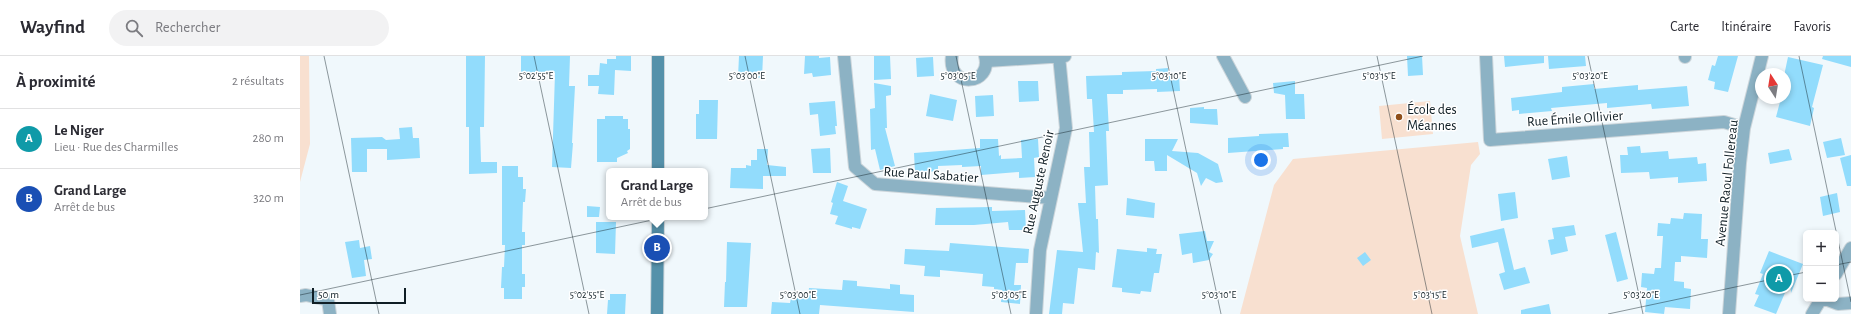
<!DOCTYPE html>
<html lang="fr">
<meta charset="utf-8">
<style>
body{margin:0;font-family:"Alegreya Sans",sans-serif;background:#f2f2f3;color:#2b2b33}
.controls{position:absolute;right:12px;bottom:12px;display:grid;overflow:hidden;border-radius:6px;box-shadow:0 2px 6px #0003}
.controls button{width:36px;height:36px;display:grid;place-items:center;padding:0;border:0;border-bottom:1px solid #e1e1e2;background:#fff;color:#2b2b33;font:20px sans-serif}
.compass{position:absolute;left:1455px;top:12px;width:36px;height:36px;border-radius:50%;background:#fff;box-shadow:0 2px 6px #0003;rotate:348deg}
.scale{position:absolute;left:12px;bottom:10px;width:94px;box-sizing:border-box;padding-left:4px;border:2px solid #0f1e25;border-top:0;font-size:11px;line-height:14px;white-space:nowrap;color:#0f1e25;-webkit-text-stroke:3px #fff;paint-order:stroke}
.you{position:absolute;left:961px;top:104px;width:14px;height:14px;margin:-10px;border:3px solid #fff;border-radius:50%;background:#1a73e8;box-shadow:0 0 0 6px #1a73e833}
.badge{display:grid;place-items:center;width:26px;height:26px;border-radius:50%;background:#8f4e1a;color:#fff;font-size:13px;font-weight:700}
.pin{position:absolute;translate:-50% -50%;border:2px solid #fff;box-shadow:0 1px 4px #0006}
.popup{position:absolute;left:306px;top:112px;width:102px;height:52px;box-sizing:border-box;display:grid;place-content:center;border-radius:6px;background:#fff;filter:drop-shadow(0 1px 3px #0005);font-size:13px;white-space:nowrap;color:#7c7c81}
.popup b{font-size:15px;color:#2b2b33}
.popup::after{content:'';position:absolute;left:50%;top:100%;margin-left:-8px;border:8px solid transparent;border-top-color:#fff}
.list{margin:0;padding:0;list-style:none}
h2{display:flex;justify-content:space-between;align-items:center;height:52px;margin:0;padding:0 16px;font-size:17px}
h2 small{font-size:13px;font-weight:400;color:#7c7c81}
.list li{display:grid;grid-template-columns:26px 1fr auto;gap:12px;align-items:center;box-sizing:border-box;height:60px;padding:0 16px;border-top:1px solid #e1e1e2}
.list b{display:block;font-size:15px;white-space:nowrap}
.list p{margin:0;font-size:13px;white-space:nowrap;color:#7c7c81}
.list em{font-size:13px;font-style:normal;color:#7c7c81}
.icon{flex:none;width:22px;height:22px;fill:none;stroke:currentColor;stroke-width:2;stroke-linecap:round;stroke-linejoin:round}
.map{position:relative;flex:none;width:1551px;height:258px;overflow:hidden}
header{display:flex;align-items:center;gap:24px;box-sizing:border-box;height:56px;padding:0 20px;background:#fff;border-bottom:1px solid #e1e1e2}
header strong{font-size:19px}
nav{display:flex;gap:22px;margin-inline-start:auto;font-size:14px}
.search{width:280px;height:36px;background:#f2f2f3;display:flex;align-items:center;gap:10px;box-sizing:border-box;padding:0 14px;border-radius:22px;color:#7c7c81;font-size:15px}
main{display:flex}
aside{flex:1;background:#fff}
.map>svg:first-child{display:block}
.green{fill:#f8e0d0}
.building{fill:#92dcfc}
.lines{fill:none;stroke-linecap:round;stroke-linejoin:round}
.minor-casing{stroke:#ccd5da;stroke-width:14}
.secondary-casing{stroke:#ccd5da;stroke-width:14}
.minor{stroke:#8cb2c4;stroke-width:12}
.secondary{stroke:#5591aa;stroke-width:12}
.ticks{fill:none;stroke:#0f1e25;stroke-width:1;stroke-opacity:0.45}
.poi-dot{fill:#8f4e1a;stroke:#fff;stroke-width:1.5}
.labels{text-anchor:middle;stroke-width:3;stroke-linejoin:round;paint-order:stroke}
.poi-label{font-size:14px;fill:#0f1e25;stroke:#fff;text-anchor:start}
.street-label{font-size:14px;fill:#0f1e25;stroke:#fff}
.ticks-label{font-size:10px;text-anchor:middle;fill:#0f1e25;stroke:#fff;stroke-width:3;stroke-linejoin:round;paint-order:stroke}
</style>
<header>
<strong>Wayfind</strong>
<div class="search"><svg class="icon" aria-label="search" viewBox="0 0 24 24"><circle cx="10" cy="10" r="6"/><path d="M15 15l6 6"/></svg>Rechercher</div>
<nav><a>Carte</a><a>Itinéraire</a><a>Favoris</a></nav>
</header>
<main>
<aside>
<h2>À proximité<small>2 résultats</small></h2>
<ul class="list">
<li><span class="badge" style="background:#0f9aa8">A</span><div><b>Le Niger</b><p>Lieu · Rue des Charmilles</p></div><em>280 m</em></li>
<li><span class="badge" style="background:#1a4fb4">B</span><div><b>Grand Large</b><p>Arrêt de bus</p></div><em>320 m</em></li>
</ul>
</aside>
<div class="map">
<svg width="1551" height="258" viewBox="0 0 1551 258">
<rect width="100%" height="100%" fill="#f0f8fc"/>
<path class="green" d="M0 0H9L10 88 0 126Z
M1130 45 1133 78 1082 83 1079 50Z
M1178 86 1180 98 1171 109 1160 180 1178 258H940L974 129 993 103Z"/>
<path class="building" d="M166 0H185L184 71H180L181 106H197V117L169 118V71H166Z
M221 0H270L269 30H275L272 87H273L271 112 252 111 255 17H221Z
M316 0H331V15L315 14 314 39 298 38 299 30H288V19H299L300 7 307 8V3H316Z
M439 0H463L462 22 438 21Z
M505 0H519V2L530 1 531 19 513 21 512 17 504 18Z
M574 0H590L591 23 574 24Z
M1107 0H1122L1123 19 1108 20Z
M1204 0H1244V7L1205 11Z
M1248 0H1285L1286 10 1249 13Z
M1418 0H1438L1428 36 1414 33 1415 26 1408 24 1412 9 1415 10Z
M1523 0H1551V11L1522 3Z
M633 1 634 20 617 21 616 2Z
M1488 1 1523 9 1512 51 1514 52 1510 70 1476 61 1481 42H1485V15Z
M868 12V20H879L880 35 857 36V33L823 34V38H807L809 75H806L808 129 795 130 796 163H798L799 197 796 196 795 214 778 212 774 248 763 247 762 258H749L757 194 783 196 778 147H786L784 111H790L789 76H794L792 43H787L786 20 822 19V16L856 15V13Z
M718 25H738L739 45 719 46Z
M995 25V38H1004L1005 63H986L985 39 974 37 973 27Z
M574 27 591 30V39L586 40 587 72H585L595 110 580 114 575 93 571 94 570 53 575 52Z
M1294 28V33L1338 29V34L1387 30 1389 50 1352 53 1351 48 1307 52V47L1251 52 1252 55 1219 58V54L1212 55 1211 42 1262 36V31Z
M630 38 657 44 653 65 626 60Z
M693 39 694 60 676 61 675 40Z
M399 44H418L417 83H396V58H399Z
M535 45 537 70H535L536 78 520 80 518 58 510 59 509 47Z
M904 51V53H917L918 69 890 67V52Z
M305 60H323V63H328V73H330V93L327 95 328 97 317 102V106H297V63H305Z
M112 71 113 82H119L120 102 87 104V93H67V116H52L51 82 82 81 86 84 100 83 99 72Z
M988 77 989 91H983V93L928 97V82L959 80V78Z
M1541 82 1545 99 1527 102 1523 86Z
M680 83H698L699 100 701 99V103L722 102 721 84 738 83 739 101 734 102 735 121 719 122V116L681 119V110L662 111V109L638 110V115L615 117 614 97 680 92Z
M845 83H878L872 95 898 97 918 108 923 126 916 127 906 122 901 130 897 117 867 99V115H855L854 105H845Z
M1340 90 1341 97 1368 95 1369 103 1397 101 1398 108 1406 107 1407 125 1378 127V121L1350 123 1349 116 1321 117 1320 99H1328L1327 91Z
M530 92 531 117H513L511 93Z
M457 93H468L467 109 486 111V120H463V133L430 132 431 112H446V109L451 110V104H457Z
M1489 93 1492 104 1470 108 1468 97Z
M1551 99V130H1547L1540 102Z
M1267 100 1270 121 1252 124 1248 103Z
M202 110H218V121H223V133H226L225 146H223L222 176H225V189H222V218H225V231H222V243H204V232H201L202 211H204L205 189H202Z
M537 126 548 130 543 145 567 153 560 173 552 171V173L535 168 538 160 530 158 533 147 531 146Z
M1215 136 1218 162 1201 165 1198 138Z
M1537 137 1540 156 1523 160 1520 141Z
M827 142 855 147 854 162 826 159Z
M287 150 300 151 299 161H287Z
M692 151V155L725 154 726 174H709L708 166 674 169H635L636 152Z
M1384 157 1402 158 1401 183H1408L1407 202 1381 200V206H1375L1374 225 1384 226V232L1391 233 1390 253 1365 251 1364 258 1345 256 1347 232 1341 231 1342 217 1354 218 1355 212H1361L1363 180H1357L1358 167 1370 168 1371 162 1383 163Z
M296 166H316L315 198 296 197Z
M1274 169 1276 179 1265 181 1268 195 1251 199 1248 184 1254 183 1252 172Z
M1204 172 1214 214 1225 211 1230 227 1204 234 1199 218 1205 216 1198 186 1172 192 1170 180Z
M905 175 907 185H914L909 196 913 198 909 204 893 207 892 197 882 199 879 178Z
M1316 176 1328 223 1317 226 1305 179Z
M59 184 60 192 70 190 72 203 64 204 66 220 52 222 45 186Z
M427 186 451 187 447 251H424L425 226H426Z
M650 187 729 193 728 207H716L714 229H721L720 248 701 246 702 234 694 233V231L682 230 683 218 640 214V221L624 220 625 210 604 208 605 193 649 195Z
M847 192 857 193 856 198H862L859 217H854L851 236 841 235 840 238 822 236V232L812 231 817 193 847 196Z
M1469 195 1503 208 1491 237 1490 225 1476 258 1454 250 1459 239 1455 238 1463 218 1460 217Z
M1065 196 1071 204 1063 210 1057 202Z
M543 224 557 225V230L590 233V228L600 229V238L614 239V256L520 249 519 258H471L472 246 490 247 491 242H508L509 232 542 234Z
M310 238H326L325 258H307L308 244H310Z
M1249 248 1251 258H1221V254Z"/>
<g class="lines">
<defs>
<path id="minor" d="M544 0 555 111 575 128 750 142
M652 0C647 33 693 30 685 0
M923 0 945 41
M1186 0 1190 84 1424 66 1444 72
M1385 1V0
M687 5 765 0
M1536 218 1551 192
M0 240 6 239 28 244 30 258
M1525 243 1538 248 1551 247
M736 258 740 194 766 72 759 0
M1429 258 1440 107 1444 72 1462 0
M1512 258 1521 243"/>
<path id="secondary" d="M358 115V0
M357 258 358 161"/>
</defs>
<use href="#minor" class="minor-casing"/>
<use href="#secondary" class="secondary-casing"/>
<use href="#minor" class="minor"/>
<use href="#secondary" class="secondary"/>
</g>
<path class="ticks" d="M24 0 79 258M234 0 289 258M445 0 500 258M656 0 711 258M866 0 921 258M1077 0 1132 258M1288 0 1343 258M1499 0 1551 246M1536 209 1551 206M0 239 1123 0M1308 258 1506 216"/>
<circle class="poi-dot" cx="1099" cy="61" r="4"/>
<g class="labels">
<g class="poi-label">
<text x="1107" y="58">École des<tspan x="1107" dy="16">Méannes</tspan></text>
</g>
<g class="street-label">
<text transform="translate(1275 62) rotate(-4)" y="5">Rue Émile Ollivier</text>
<text transform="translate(631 118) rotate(4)" y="5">Rue Paul Sabatier</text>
<text transform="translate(738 126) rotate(-78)" y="5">Rue Auguste Renoir</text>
<text transform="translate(1426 127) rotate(-84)" y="5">Avenue Raoul Follereau</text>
</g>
</g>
<g class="ticks-label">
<text x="236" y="23">5°02'55"E</text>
<text x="447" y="23">5°03'00"E</text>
<text x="658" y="23">5°03'05"E</text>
<text x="869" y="23">5°03'10"E</text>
<text x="1079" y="23">5°03'15"E</text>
<text x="1290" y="23">5°03'20"E</text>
<text x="287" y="242">5°02'55"E</text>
<text x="498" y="242">5°03'00"E</text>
<text x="709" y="242">5°03'05"E</text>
<text x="919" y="242">5°03'10"E</text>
<text x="1130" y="242">5°03'15"E</text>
<text x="1341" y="242">5°03'20"E</text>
</g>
</svg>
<div class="controls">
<button>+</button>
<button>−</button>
</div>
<svg class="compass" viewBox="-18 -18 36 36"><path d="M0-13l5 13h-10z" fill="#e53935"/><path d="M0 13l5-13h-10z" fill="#7c7c81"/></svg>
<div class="scale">50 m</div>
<div class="you"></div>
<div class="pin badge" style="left:1479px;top:223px;background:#0f9aa8">A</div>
<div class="pin badge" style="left:357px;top:192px;background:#1a4fb4">B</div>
<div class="popup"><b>Grand Large</b>Arrêt de bus</div>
</div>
</main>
